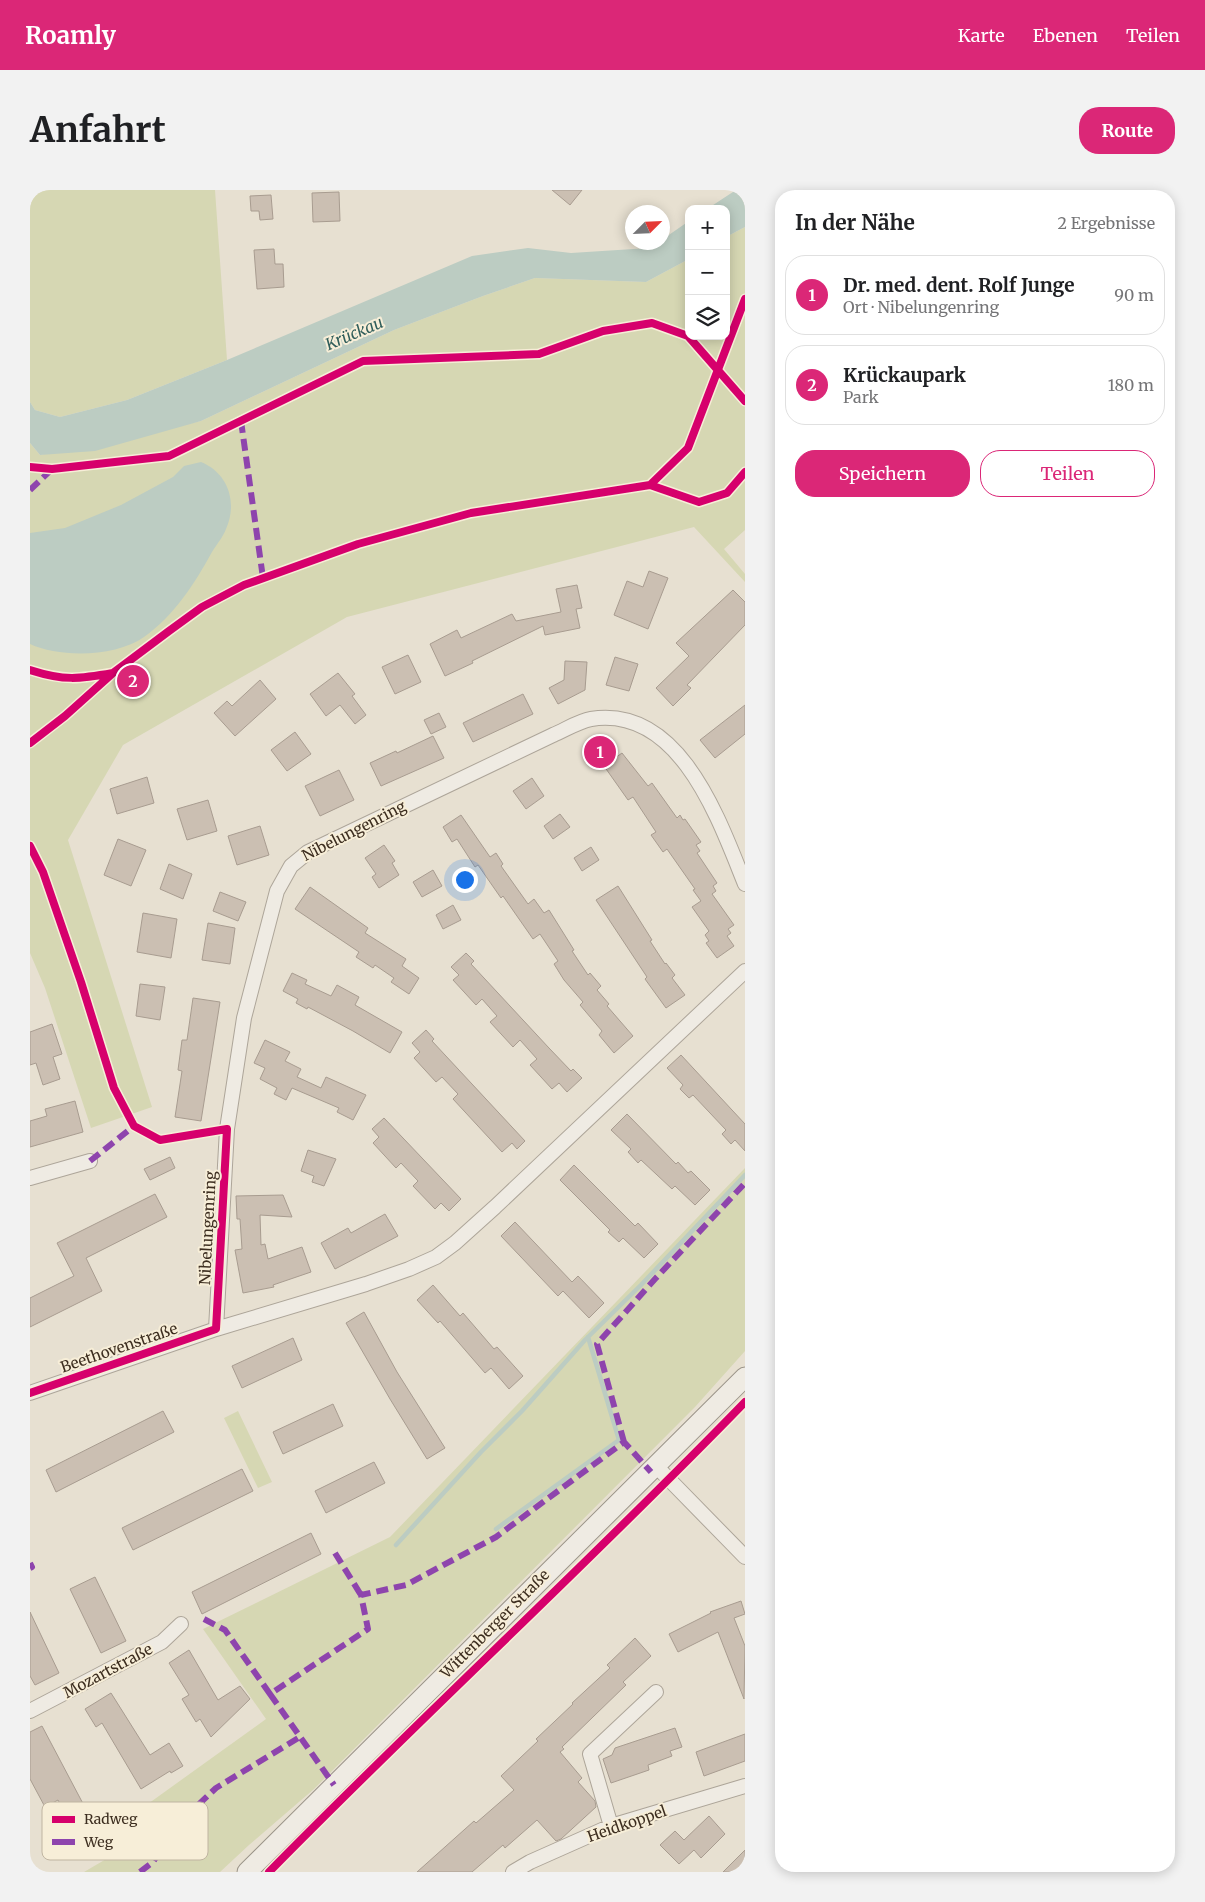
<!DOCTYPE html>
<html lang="de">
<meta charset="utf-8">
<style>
body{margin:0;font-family:Merriweather,serif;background:#f2f2f2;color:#202124}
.controls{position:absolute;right:15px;top:15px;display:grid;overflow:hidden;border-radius:10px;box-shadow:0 2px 12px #0003}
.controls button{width:45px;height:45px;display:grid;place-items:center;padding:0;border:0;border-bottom:1px solid #e0e0e0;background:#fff;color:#202124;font:25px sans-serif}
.compass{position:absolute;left:595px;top:15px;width:45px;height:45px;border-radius:50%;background:#fff;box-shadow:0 2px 12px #0003;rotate:66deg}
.you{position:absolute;left:434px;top:689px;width:18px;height:18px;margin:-12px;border:4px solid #fff;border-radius:50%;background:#1a73e8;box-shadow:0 0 0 8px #1a73e833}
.badge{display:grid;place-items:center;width:32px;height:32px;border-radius:50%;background:#db2777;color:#fff;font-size:16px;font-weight:700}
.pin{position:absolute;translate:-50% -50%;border:2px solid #fff;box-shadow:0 1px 5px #0006}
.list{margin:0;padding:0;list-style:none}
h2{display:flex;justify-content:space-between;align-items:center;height:65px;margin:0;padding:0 20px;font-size:21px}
h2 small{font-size:16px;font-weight:400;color:#757577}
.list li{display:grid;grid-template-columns:32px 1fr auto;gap:15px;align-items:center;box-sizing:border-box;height:80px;margin:0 10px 10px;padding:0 10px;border:1px solid #e0e0e0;border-radius:20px}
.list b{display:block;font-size:19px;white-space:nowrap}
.list p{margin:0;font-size:16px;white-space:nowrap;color:#757577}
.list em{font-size:16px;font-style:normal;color:#757577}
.actions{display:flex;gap:10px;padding:15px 20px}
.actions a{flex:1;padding:11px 0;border:1px solid #db2777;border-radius:20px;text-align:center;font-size:18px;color:#db2777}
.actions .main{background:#db2777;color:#fff}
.icon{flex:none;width:28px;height:28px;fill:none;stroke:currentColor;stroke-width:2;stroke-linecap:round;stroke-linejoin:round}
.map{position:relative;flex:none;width:715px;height:1682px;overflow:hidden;border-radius:20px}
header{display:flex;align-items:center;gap:30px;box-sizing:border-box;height:70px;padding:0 25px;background:#db2777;color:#fff}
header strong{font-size:24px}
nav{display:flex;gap:28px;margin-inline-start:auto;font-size:18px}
.intro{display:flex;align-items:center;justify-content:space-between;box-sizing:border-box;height:120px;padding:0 30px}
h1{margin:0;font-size:35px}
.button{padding:12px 22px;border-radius:20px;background:#db2777;color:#fff;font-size:18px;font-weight:700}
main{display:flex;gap:30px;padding:0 30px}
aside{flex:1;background:#fff;border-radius:20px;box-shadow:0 2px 12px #0003}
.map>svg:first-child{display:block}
.green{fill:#d6d7b3}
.water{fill:#bcccc2}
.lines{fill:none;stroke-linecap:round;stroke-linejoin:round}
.stream{stroke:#bcccc2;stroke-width:4.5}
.building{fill:#cbbfb2;stroke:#a89c90}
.street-casing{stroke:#ada599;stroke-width:16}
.secondary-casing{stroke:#9c958a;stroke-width:21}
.street{stroke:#efebe3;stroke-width:14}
.secondary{stroke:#efebe3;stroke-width:19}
.quiet{stroke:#8e44ad;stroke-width:6;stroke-dasharray:12 6;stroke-linecap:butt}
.cycleway-casing{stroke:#f7eed8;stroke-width:11}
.cycleway{stroke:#d6006c;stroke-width:8}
.labels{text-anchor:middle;stroke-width:4;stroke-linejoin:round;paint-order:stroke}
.street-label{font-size:15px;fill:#3d2e20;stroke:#f7eed8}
.water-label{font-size:16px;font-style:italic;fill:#2f5d5a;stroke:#f7eed8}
.key{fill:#f7eed8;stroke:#bfb4a1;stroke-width:1}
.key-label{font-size:14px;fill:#3d2e20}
</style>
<header>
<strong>Roamly</strong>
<nav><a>Karte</a><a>Ebenen</a><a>Teilen</a></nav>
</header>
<div class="intro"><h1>Anfahrt</h1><a class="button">Route</a></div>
<main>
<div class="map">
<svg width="715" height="1682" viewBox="0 0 715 1682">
<rect width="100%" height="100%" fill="#e7e0d1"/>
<path class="green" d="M0 0H185L197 170 97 210 30 227 5 220 0 212Z
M715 37V340L694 359 715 384V392L664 337 317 427 93 555 38 650 122 917 61 938 15 798 0 763V253L10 265 171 231 364 140 453 106 505 88 616 92 659 69V146H696V47Z
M715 978V1161L665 1217 284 1599 219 1655 190 1682H54L95 1658 90 1634 236 1529 173 1439 360 1347Z
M208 1221 242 1292 228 1298 194 1228Z"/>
<path class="water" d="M706 0H715V37L696 47V19H677Z
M659 31V69L616 92 505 88 453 106 364 140 171 231 65 261 10 265 0 253V212L5 220 30 227 97 210 197 170 442 66 498 58 541 63 619 58 627 53 632 52 633 49Z
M171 272C198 283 208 312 196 339 193 347 187 354 182 362 165 393 144 426 114 447 86 467 30 468 0 454V343L35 338 91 315 143 287 154 276Z"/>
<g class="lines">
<path class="stream" d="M466 1339 589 1250 558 1147
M366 1355 451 1262 492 1221 555 1150 611 1095 715 985"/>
</g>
<path class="building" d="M522 0H552L540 15Z
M309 2 310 31 283 32 282 3Z
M241 5 243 29 230 30 229 21H221L220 6Z
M244 59 245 74H253L254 97 227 99 224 60Z
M619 381 638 388 618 439 584 425 597 391 613 397Z
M547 395 552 418 546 419 550 438 515 445 513 436 442 471 443 473 415 486 400 454 427 440 431 448 482 424 486 431 531 422 526 399Z
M703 400 715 412V435L657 495 661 498 643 516 626 498 659 466 646 453Z
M378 465 391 492 365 504 352 477Z
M585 467 608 474 599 501 576 495Z
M535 471 557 472 555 500 528 514 519 498 534 490Z
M308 483 325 504 322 506 336 525 325 534 310 515 296 526 280 504Z
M230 490 246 509 205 546 184 523 197 511 202 516Z
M493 504 503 524 443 552 433 533Z
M715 515V544L685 568 670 550Z
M409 523 416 537 401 544 394 530Z
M265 542 281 564 257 581 241 560Z
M570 545 585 568 592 563 618 596 622 593 647 628 650 625 653 630 655 629 671 652 666 655 670 661 667 663 687 693 683 696 686 701 682 704 704 735 698 739 701 743 697 746 704 756 687 768 676 753 679 751 675 745 679 741 662 717 671 711 663 700 665 699 637 659 633 662 621 645 626 642 603 607 598 610 574 576 570 578 555 555Z
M403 546 414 568 351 596 340 573 366 561 367 563Z
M309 580 324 610 290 626 275 596Z
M117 587 124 613 87 624 80 599Z
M502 588 514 606 496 619 483 601Z
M178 610 187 641 157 650 147 619Z
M530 624 540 637 523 649 514 636Z
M431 625 460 667 466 663 473 674 471 676 498 714 504 709 514 723 519 720 544 760 542 761 558 785 560 783 571 796 567 800 579 814 577 816 603 846 584 863 569 845 572 841 550 815 553 812 534 790 524 774 528 771 510 744 503 749 473 706 471 708 448 675 445 677 427 649 422 652 413 637Z
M230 636 239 665 207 675 198 646Z
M88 649 116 660 101 696 74 685Z
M354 655 365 671 362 673 369 685 349 698 342 687 346 684 335 668Z
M561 657 569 670 552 681 544 668Z
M139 674 162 684 153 709 130 699Z
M403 680 412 696 392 707 383 692Z
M588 696 622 750 620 751 635 774 636 773 645 785 642 788 655 805 636 818 615 789 617 787 566 710Z
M280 697 338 738 335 743 376 769 372 776 389 788 379 804 361 792 364 788 345 775 343 778 326 767 329 762 265 719Z
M190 702 216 712 208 731 183 721Z
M423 715 431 730 413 739 406 725Z
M113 723 147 729 141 768 107 762Z
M178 733 205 738 200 774 172 770Z
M436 763 444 771 441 774 519 858 541 881 543 879 552 888 537 902 529 893 522 899 500 875 507 869 499 860 490 850 483 857 460 832 467 826 452 809 446 815 423 790 429 785 421 777Z
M262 783 277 790 275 794 301 806 307 795 329 807 325 815 372 842 360 863 323 841 278 817 277 819 266 813 268 809 253 801Z
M110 794 135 797 130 830 106 826Z
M163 808 190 812 171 931 145 927 152 881 148 880 152 850H157Z
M22 834 32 864 23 867 30 889 13 895 6 873 0 875V842Z
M396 840 404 849 402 851 495 951 487 959 482 953 472 962 423 909 428 904 412 887 406 892 384 868 390 862 382 853Z
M235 850 260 862 255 871 271 879 267 887 291 898 296 887 336 905 323 930 307 922 309 918 262 898 256 910 244 904 247 898 230 889 235 878 224 873Z
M651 865 715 934V961L705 950 701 954 692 944 696 940 663 905 659 908 650 899 653 895 637 878Z
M45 911 53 942 0 957V931L17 926 15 919Z
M597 924 646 974 648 972 658 983 661 981 680 1000 665 1015 645 996 642 999 611 970 608 973 598 962 601 959 581 940Z
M354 928 431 1009 419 1021 411 1013 405 1019 383 996 388 991 371 973 366 978 343 953 349 947 342 939Z
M278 960 306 969 294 996 282 992 284 986 271 981Z
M140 967 145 978 120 990 114 979Z
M544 975 605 1036 608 1033 628 1054 614 1068 593 1048 589 1052 578 1042 580 1040 530 990Z
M125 1004 137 1027 56 1068 72 1101 0 1137V1108L44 1086 27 1053Z
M253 1005 262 1027 230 1025 231 1055 235 1054 238 1069 272 1057 281 1082 243 1095 244 1097 213 1103 205 1060 212 1059 210 1029H207L206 1006Z
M355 1024 368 1046 305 1079 291 1053 318 1038 321 1043Z
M485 1032 542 1092 548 1086 574 1113 559 1128 533 1101 528 1106 471 1046Z
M403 1095 430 1126 433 1123 464 1159 467 1157 493 1186 479 1199 461 1178 455 1183 410 1131 408 1133 387 1110Z
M334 1122 367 1182 415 1258 397 1269 360 1209 316 1133Z
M263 1148 272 1170 212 1198 202 1176Z
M303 1214 313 1236 253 1264 243 1242Z
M133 1221 144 1242 26 1302 16 1280Z
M344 1272 355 1293 296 1323 285 1301Z
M212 1279 223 1301 103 1360 92 1338Z
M281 1343 291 1364 172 1424 162 1402Z
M65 1387 96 1451 71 1463 40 1399Z
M711 1411 715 1424 704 1428 715 1456 714 1509 688 1442 648 1462 639 1444 681 1423 680 1422Z
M0 1422 29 1483 5 1495 0 1486Z
M605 1448 621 1466 593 1492 596 1495 532 1557 534 1559 530 1562 552 1588 548 1592 565 1611 566 1617 531 1649 526 1651 507 1630 475 1658 473 1655 442 1682H387L444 1631 446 1633 484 1600 471 1586 508 1551 506 1549 543 1514 542 1513 580 1478 577 1475Z
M159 1460 188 1510 210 1496 220 1509 181 1547 170 1529 166 1532 152 1509 159 1505 139 1473Z
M81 1503 120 1565 139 1553 153 1576 141 1583 140 1581 111 1599 72 1533 66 1537 55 1519Z
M12 1536 68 1642 48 1653 36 1630 38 1629 28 1610 15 1617 0 1589V1542Z
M645 1538 652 1557 640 1561 642 1566 618 1575 619 1580 581 1593 573 1569 582 1565 585 1558Z
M715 1544V1571L674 1586 666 1562Z
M679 1626 695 1644 671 1668 664 1660 649 1674 630 1655 645 1641 654 1650Z
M715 1660V1682H693Z"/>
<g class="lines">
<defs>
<path id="street" d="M0 988 60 971
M186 1139 197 939 214 828 247 701 261 676 278 662 523 545C535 540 549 531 561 529 650 515 689 630 715 694
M0 1203 186 1139 336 1094 379 1079 406 1067 425 1053 465 1017 715 781
M626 1276 715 1367
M0 1521 132 1452 151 1434
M581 1636 560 1564 626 1502
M483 1682 500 1672 581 1636 715 1596"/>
<path id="secondary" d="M217 1682 715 1187"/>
</defs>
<use href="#street" class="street-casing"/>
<use href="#secondary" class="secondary-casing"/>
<use href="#street" class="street"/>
<use href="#secondary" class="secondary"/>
<path class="quiet" d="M211 231 233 388
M0 300 22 279
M60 971 104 936
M594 1252 567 1154 625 1089 715 993
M305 1363 331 1405
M0 1373 2 1377 0 1378
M174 1429 195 1440 240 1504 338 1439 331 1405 376 1395 466 1347 594 1252 621 1282
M240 1504 304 1595
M110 1682 123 1672 148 1634 186 1598 270 1547"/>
<defs>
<path id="cycleway" d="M0 277 22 279 139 266 333 171 509 164 573 141 622 133 658 146 715 211
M620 295 658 258 715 109
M0 480C34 491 49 489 83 483
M0 553 35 526 83 483 139 441 172 417 214 395 328 354 441 323 620 295 669 312 697 303 715 282
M0 656 13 682 51 792 84 898 104 936 130 950 197 939 186 1139 0 1203
M239 1682C395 1523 560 1372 715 1212"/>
</defs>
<use href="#cycleway" class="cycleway-casing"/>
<use href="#cycleway" class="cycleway"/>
</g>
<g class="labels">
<g class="street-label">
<text transform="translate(324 641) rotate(-27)" y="5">Nibelungenring</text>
<text transform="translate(178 1038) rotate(-87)" y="5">Nibelungenring</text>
<text transform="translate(89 1158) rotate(-19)" y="5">Beethovenstraße</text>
<text transform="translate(465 1434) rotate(-45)" y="5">Wittenberger Straße</text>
<text transform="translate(78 1481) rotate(-28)" y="5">Mozartstraße</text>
<text transform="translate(597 1634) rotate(-19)" y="5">Heidkoppel</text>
</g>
<g class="water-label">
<text transform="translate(324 143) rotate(-23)" y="6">Krückau</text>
</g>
</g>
<rect x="12" y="1612" width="166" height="58" rx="8" class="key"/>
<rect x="22" y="1626" width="23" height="7" fill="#d6006c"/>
<rect x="22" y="1649" width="23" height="6" fill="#8e44ad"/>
<g class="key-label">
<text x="54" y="1634">Radweg</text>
<text x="54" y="1657">Weg</text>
</g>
</svg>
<div class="controls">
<button>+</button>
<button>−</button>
<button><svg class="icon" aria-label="layers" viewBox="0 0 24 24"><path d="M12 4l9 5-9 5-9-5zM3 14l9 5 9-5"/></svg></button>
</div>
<svg class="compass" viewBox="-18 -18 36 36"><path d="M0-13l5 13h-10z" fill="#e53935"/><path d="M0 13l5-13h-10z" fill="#757577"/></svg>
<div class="you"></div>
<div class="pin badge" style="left:570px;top:562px">1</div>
<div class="pin badge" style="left:103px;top:491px">2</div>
</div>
<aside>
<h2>In der Nähe<small>2 Ergebnisse</small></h2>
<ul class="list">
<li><span class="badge">1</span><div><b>Dr. med. dent. Rolf Junge</b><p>Ort · Nibelungenring</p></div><em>90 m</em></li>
<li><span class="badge">2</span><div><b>Krückaupark</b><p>Park</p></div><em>180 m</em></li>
</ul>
<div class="actions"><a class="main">Speichern</a><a>Teilen</a></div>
</aside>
</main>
